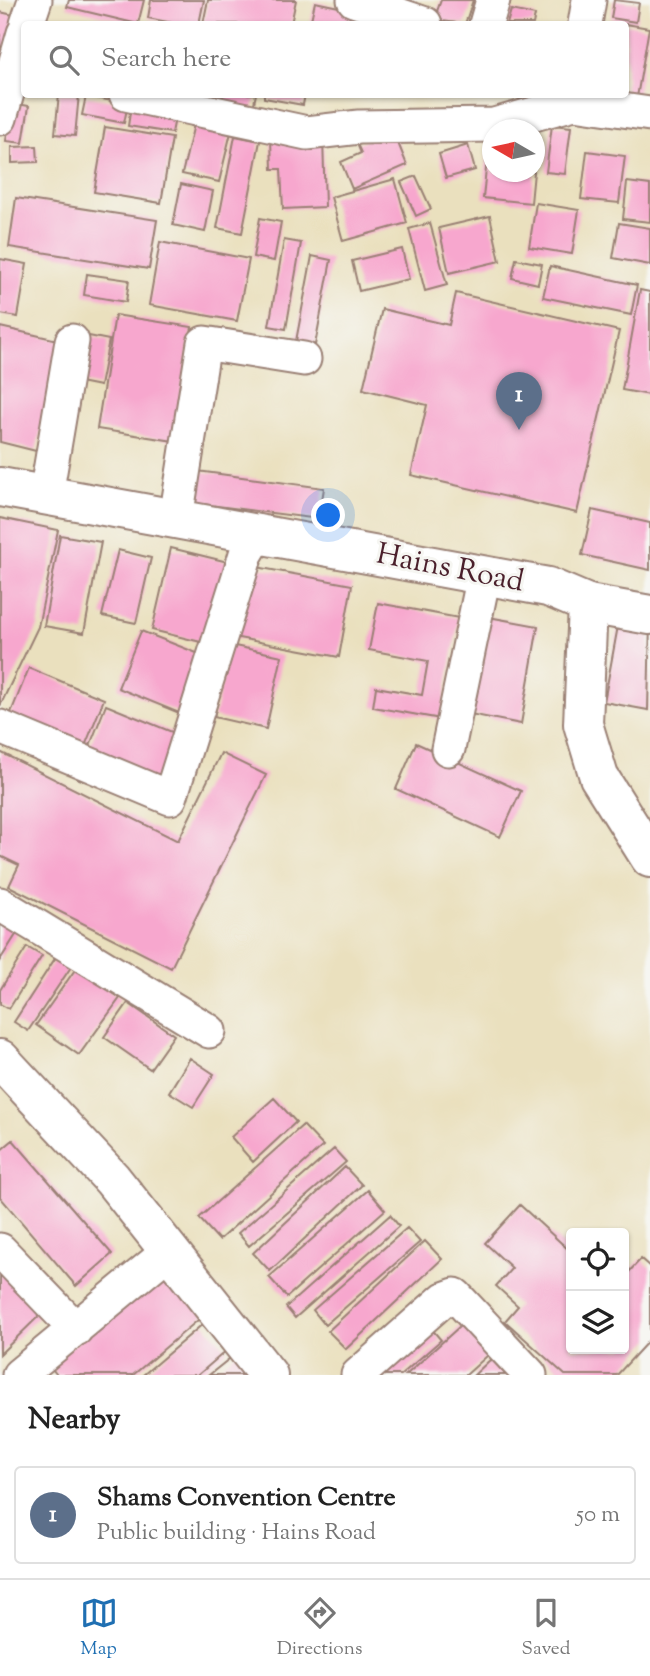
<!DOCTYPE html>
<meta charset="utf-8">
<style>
:root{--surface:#fff;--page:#f6f6f6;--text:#222;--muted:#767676;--line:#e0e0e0;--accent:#1f6fb2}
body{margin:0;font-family:"Sorts Mill Goudy",serif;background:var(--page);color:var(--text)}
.controls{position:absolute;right:21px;bottom:21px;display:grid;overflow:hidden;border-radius:7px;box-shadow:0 2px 5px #0004}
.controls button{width:63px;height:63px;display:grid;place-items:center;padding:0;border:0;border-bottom:2px solid var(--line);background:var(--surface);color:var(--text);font:35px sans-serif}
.compass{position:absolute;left:482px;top:119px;width:63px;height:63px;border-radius:50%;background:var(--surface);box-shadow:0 2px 5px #0004;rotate:279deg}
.you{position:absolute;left:329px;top:516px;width:24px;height:24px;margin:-18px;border:5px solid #fff;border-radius:50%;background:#1a73e8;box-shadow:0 0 0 10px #1a73e833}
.badge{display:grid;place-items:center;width:46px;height:46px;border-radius:50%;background:var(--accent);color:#fff;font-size:23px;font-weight:700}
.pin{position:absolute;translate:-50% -58px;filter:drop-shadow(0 2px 4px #0008)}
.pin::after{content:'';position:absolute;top:37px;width:24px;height:21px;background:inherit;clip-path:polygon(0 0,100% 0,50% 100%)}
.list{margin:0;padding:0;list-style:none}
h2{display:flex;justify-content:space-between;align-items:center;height:91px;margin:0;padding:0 28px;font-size:30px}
h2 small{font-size:23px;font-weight:400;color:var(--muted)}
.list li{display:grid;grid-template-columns:46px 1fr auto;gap:21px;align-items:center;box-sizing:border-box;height:98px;margin:0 14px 14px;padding:0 14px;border:2px solid var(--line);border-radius:7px}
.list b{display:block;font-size:26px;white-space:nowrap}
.list p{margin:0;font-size:23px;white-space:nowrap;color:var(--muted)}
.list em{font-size:23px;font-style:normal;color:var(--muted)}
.icon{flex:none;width:38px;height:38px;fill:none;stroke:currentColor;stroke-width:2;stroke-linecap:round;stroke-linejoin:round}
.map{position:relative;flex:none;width:650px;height:1375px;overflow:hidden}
.search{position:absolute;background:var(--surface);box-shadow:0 2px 5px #0004;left:21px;right:21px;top:21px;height:77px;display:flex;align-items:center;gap:18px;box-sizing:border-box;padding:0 24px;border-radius:7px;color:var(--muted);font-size:26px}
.sheet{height:203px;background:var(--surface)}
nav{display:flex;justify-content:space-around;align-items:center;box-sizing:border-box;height:98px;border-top:2px solid var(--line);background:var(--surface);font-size:19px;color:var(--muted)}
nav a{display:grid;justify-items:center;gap:4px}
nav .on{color:var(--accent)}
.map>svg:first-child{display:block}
.building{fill:#f7a7ce}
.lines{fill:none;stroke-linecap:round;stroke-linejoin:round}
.street-casing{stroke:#9a8074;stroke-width:37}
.secondary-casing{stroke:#9a8074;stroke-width:42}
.primary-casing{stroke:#9a8074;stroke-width:42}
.street{stroke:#fff;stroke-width:33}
.secondary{stroke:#fff;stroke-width:38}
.primary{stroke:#fff;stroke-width:38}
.labels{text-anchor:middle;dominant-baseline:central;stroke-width:6;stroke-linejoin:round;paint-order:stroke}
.street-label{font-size:30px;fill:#4a1f2b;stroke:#f6f6f2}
</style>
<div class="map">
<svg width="650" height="1375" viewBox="0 0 650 1375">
<rect width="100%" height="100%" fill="#f6f6f2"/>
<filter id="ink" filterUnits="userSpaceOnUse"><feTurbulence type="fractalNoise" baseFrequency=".0143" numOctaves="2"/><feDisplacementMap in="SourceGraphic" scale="14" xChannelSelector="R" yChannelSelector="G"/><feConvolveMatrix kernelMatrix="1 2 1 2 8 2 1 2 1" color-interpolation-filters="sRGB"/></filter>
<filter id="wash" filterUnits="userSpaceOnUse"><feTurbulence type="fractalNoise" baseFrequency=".00686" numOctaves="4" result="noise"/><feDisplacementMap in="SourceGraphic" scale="28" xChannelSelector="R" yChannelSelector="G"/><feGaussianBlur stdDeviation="1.57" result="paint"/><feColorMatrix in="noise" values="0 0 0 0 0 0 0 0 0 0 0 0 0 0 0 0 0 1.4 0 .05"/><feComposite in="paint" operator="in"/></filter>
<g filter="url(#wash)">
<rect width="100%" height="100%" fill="#eae0be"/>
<g id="blocks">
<path class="building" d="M 69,0 L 144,0 L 138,24 L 67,7 Z
M 151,0 L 204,0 L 199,24 L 177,24 L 148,18 Z
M 208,0 L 296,0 L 291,24 L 203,24 Z
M 441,0 L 473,0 L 465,24 L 434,20 Z
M 614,0 L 639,3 L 636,22 L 611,18 Z
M 315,2 L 372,14 L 370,24 L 310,24 Z
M 511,10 L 535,15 L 533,24 L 507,24 Z
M 0,12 L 18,16 L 8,56 L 0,54 Z
M 626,24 L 649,28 L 636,103 L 626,94 Z
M 59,94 L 79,94 L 75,136 L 55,134 Z
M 223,94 L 256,94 L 252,113 L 220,105 Z
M 264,94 L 305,94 L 303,105 L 264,98 Z
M 505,94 L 539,94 L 537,104 Z
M 86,96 L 128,104 L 124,123 L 82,115 Z
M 12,103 L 29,106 L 23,143 L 6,141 Z
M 131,106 L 176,113 L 172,133 L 128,126 Z
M 196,116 L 233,124 L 219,182 L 182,174 Z
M 552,125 L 571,127 L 565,174 L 546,172 Z
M 105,127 L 172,138 L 161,203 L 94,192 Z
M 392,128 L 407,165 L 352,189 L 341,162 L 361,153 L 357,144 Z
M 490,129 L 492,129 L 492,172 L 534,172 L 531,203 L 483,198 Z
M 235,136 L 260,141 L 242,233 L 217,228 Z
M 323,137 L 325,207 L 283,209 L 281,169 L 272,169 L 271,139 Z
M 468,145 L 475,170 L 446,178 L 439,154 Z
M 37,146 L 38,162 L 12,163 L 12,147 Z
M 587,151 L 625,156 L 619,203 L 581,199 Z
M 416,176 L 431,209 L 416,216 L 401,182 Z
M 395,179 L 407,223 L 343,241 L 331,197 Z
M 627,182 L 650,185 L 650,222 L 623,219 Z
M 181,184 L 213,191 L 205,232 L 173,225 Z
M 16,198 L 157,220 L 149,269 L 9,247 Z
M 536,203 L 579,210 L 572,254 L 529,247 Z
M 490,216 L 500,261 L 449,273 L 439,228 Z
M 260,218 L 281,222 L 274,261 L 253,257 Z
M 430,223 L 447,285 L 425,291 L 409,229 Z
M 619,223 L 650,228 L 650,265 L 613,258 Z
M 284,240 L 301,243 L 286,329 L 269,326 Z
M 160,242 L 249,259 L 237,321 L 149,305 Z
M 402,249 L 409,279 L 359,291 L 352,261 Z
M 312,256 L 331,260 L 315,345 L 296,341 Z
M 0,259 L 27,264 L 18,317 L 0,314 Z
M 516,259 L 542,264 L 538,284 L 512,278 Z
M 550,266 L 637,285 L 631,315 L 543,297 Z
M 87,274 L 129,280 L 126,302 L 84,295 Z
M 640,290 L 650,292 L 650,395 L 622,390 Z
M 456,293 L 619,331 L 577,513 L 411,475 L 427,405 L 363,389 L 382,309 L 449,325 Z
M 115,315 L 192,327 L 174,441 L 97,429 Z
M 0,327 L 62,341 L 36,451 L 0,442 Z
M 79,334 L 109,340 L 100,386 L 70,380 Z
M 190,470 L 324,488 L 319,519 L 186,502 Z
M 592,510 L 650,523 L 650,570 L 582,555 Z
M 0,518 L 58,530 L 38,627 L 0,706 Z
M 60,535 L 101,542 L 84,633 L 44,626 Z
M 171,548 L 232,563 L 213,645 L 152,630 Z
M 118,550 L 151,558 L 136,623 L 102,616 Z
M 246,565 L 352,585 L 339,657 L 233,637 Z
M 378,603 L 459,618 L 441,719 L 373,707 L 376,687 L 422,695 L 428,661 L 369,650 Z
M 620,615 L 650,620 L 648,710 L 604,702 Z
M 483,616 L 538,626 L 521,724 L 465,713 Z
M 141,631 L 207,657 L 184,715 L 118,688 Z
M 230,645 L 282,656 L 266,729 L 214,717 Z
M 29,668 L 104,699 L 81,756 L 6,725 Z
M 106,705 L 177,734 L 157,787 L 85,758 Z
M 416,743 L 521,791 L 500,837 L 396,789 Z
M 0,752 L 178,841 L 221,753 L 266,775 L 171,968 L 9,886 L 19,865 L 0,856 Z
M 0,918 L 19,930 L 0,960 Z
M 27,947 L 42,956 L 9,1009 L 0,1004 L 0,990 Z
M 56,957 L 71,967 L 28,1031 L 14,1022 Z
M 77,967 L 120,998 L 79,1055 L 36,1025 Z
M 128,1003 L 174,1035 L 150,1069 L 104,1037 Z
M 190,1058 L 214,1074 L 193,1107 L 169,1092 Z
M 274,1098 L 296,1122 L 253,1162 L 231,1137 Z
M 303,1125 L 323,1146 L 219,1240 L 199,1218 Z
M 13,1140 L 112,1254 L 76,1286 L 0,1197 L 0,1151 Z
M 334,1149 L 346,1162 L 249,1246 L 238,1233 Z
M 345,1167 L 362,1185 L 270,1271 L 253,1253 Z
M 368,1190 L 385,1210 L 287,1297 L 269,1277 Z
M 520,1205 L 571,1252 L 571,1349 L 624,1349 L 624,1277 L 641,1259 L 650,1267 L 650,1339 L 617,1375 L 565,1375 L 505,1321 L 518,1306 L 496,1286 L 512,1268 L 485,1243 Z
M 390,1215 L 399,1226 L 295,1318 L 286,1307 Z
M 407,1228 L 420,1242 L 325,1325 L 313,1310 Z
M 425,1241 L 442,1259 L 346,1349 L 328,1331 Z
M 0,1258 L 48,1307 L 0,1354 Z
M 165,1270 L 204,1315 L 133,1375 L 57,1375 L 49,1365 Z
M 470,1317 L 497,1347 L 466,1375 L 406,1375 Z
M 424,1320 L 441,1340 L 401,1375 L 359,1375 Z
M 204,1323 L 227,1350 L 198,1375 L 143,1375 Z
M 239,1351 L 258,1375 L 209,1375 Z
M 491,1359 L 506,1375 L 474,1375 Z"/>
</g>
</g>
<g filter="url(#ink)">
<use href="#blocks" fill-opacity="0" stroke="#9a8074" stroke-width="2"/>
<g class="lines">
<defs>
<path id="street" d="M 354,0 L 425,24
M 27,24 L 35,0
M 486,24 L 493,0
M 585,24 L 589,0
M 126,94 L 307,133 L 359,127 L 494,125 L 574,103 L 576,94
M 564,94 L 574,103 L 650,114
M 0,118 L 24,33
M 46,495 L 72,341
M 176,518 L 204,343 L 304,359
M 0,727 L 170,798 L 246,554 L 259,532
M 448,749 L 484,575
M 0,904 L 209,1031
M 0,1250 L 76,1329
M 19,1375 L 168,1252
M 358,1375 L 444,1299 L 455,1295 L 530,1375"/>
<path id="secondary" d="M 588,604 L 650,615
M 0,1059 L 112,1179 L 268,1375"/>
<path id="primary" d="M 0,487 L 548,587 L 588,604 L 583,724 L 599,777 L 650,858"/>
</defs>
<use href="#street" class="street-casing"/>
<use href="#secondary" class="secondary-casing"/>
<use href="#primary" class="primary-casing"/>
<use href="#street" class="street"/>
<use href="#secondary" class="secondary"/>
<use href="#primary" class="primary"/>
</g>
</g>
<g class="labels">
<g class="street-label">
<text transform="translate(450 569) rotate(11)">Hains Road</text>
</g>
</g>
</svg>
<div class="controls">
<button><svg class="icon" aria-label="locate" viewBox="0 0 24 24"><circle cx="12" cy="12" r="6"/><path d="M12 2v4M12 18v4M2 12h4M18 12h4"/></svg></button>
<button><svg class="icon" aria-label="layers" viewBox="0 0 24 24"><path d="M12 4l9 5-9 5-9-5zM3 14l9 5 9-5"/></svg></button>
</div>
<svg class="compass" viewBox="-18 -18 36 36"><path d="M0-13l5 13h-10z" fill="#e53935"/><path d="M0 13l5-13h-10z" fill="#767676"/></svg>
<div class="you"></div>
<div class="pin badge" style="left:519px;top:430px;background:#5c6f8a">1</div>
<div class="search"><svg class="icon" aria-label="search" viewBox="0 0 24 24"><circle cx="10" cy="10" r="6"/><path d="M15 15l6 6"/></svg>Search here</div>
</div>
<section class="sheet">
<h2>Nearby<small></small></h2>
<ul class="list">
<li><span class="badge" style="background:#5c6f8a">1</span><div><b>Shams Convention Centre</b><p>Public building · Hains Road</p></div><em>50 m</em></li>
</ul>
</section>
<nav>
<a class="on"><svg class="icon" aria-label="map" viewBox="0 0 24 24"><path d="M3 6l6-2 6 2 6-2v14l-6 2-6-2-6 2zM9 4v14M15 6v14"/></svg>Map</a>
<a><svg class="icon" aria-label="directions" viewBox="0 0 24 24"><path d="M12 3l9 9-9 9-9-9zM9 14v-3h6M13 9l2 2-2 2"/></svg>Directions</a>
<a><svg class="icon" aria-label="saved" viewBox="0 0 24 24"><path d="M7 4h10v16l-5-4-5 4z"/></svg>Saved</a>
</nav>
